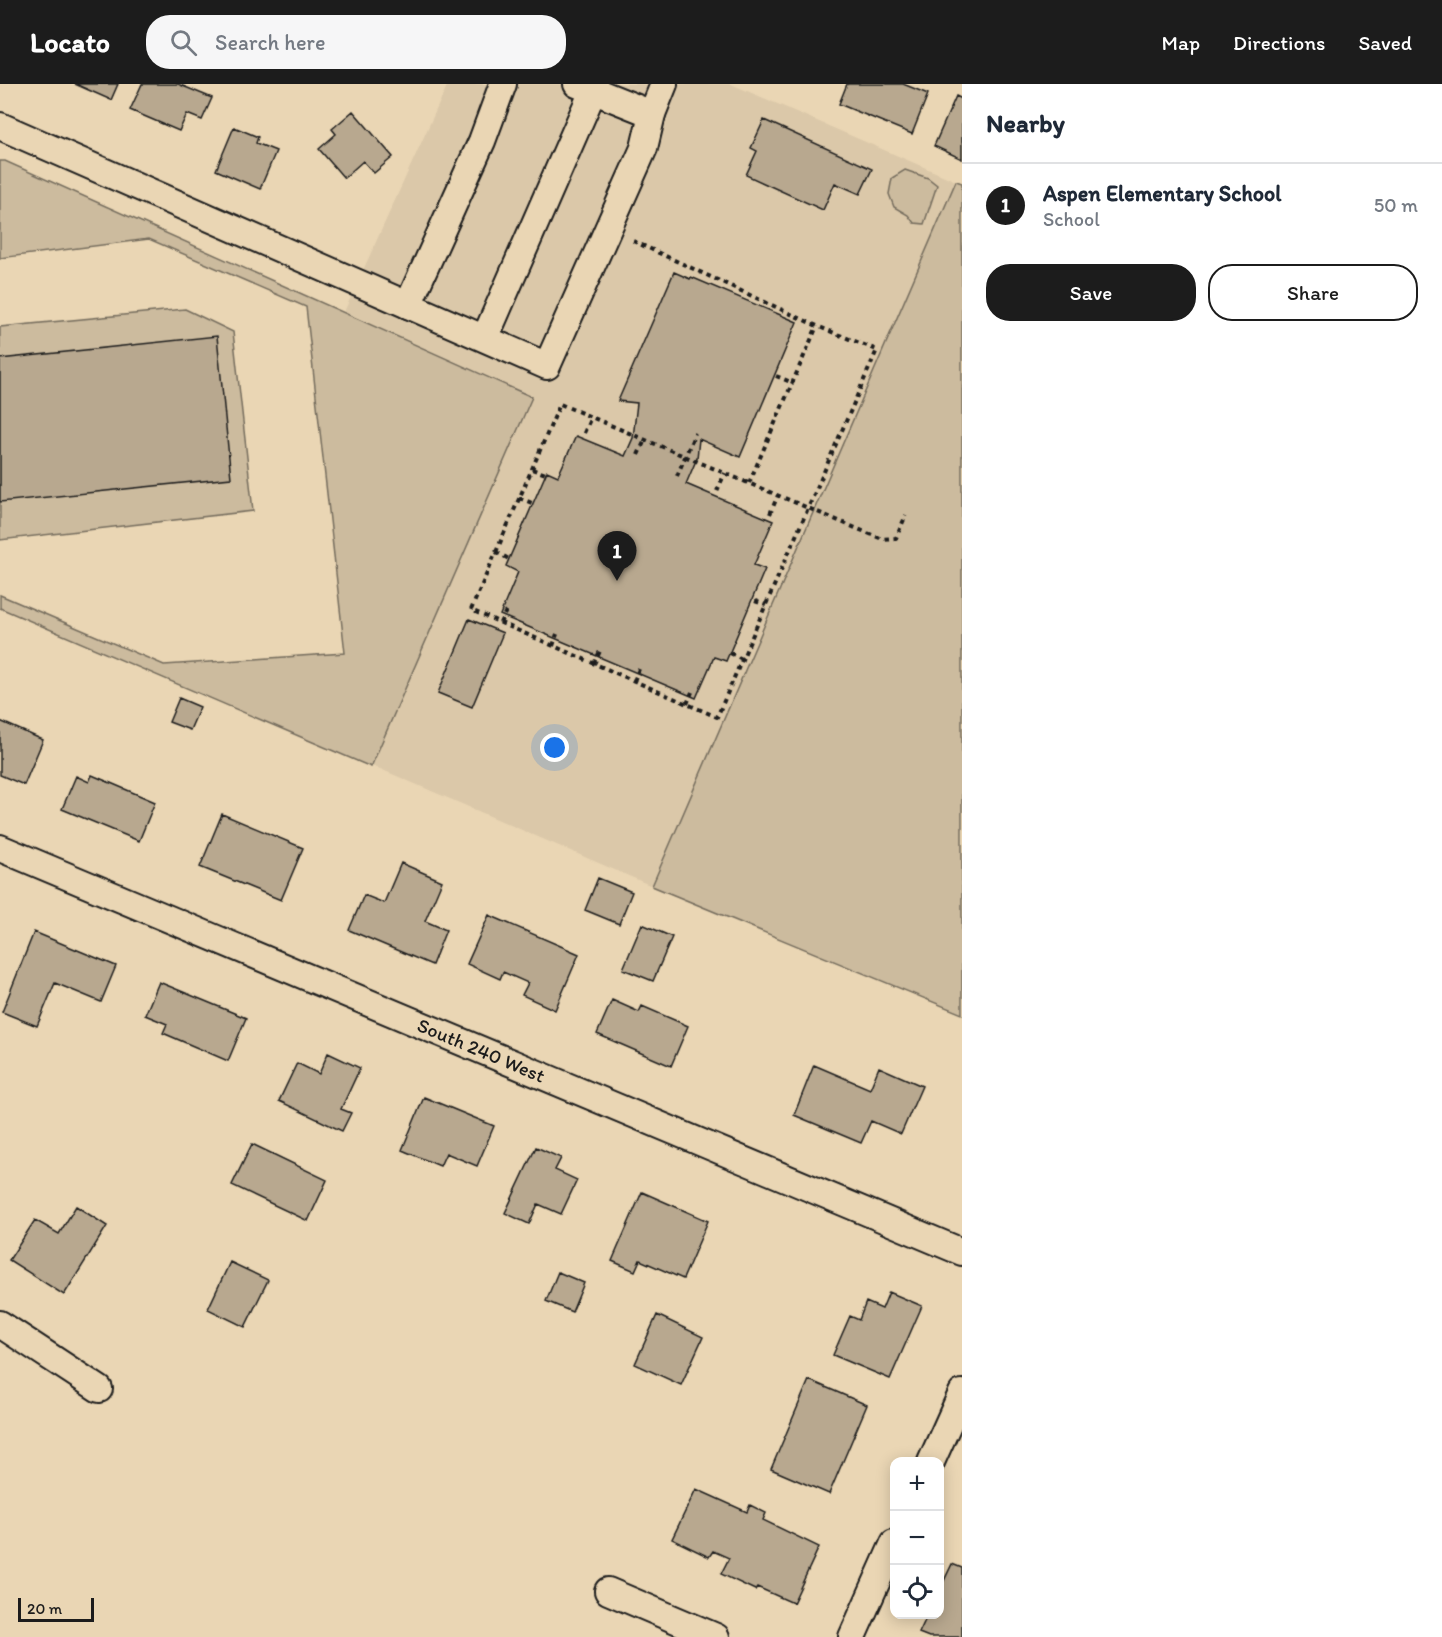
<!DOCTYPE html>
<meta charset="utf-8">
<style>
:root{--surface:#fff;--page:#f6f6f7;--text:#1f2937;--muted:#747a83;--line:#e0e1e3;--accent:#1c1c1c}
body{margin:0;font-family:Itim,sans-serif;background:var(--page);color:var(--text)}
.controls{position:absolute;right:18px;bottom:18px;display:grid;overflow:hidden;border-radius:12px;box-shadow:0 3px 15px #0003}
.controls button{width:54px;height:54px;display:grid;place-items:center;padding:0;border:0;border-bottom:2px solid var(--line);background:var(--surface);color:var(--text);font:30px sans-serif}
.scale{position:absolute;left:18px;bottom:15px;width:76px;box-sizing:border-box;padding-left:6px;border:3px solid #1c1c1c;border-top:0;font-size:16px;line-height:21px;white-space:nowrap;color:#1c1c1c;-webkit-text-stroke:4px #ead6b4;paint-order:stroke}
.you{position:absolute;left:555px;top:664px;width:21px;height:21px;margin:-15px;border:4px solid #fff;border-radius:50%;background:#1a73e8;box-shadow:0 0 0 9px #1a73e833}
.badge{display:grid;place-items:center;width:39px;height:39px;border-radius:50%;background:var(--accent);color:#fff;font-size:20px;font-weight:700}
.pin{position:absolute;translate:-50% -50px;filter:drop-shadow(0 2px 3px #0008)}
.pin::after{content:'';position:absolute;top:32px;width:21px;height:18px;background:inherit;clip-path:polygon(0 0,100% 0,50% 100%)}
.list{margin:0;padding:0;list-style:none}
h2{display:flex;justify-content:space-between;align-items:center;height:78px;margin:0;padding:0 24px;font-size:26px}
h2 small{font-size:20px;font-weight:400;color:var(--muted)}
.list li{display:grid;grid-template-columns:39px 1fr auto;gap:18px;align-items:center;box-sizing:border-box;height:84px;padding:0 24px;border-top:2px solid var(--line)}
.list b{display:block;font-size:22px;white-space:nowrap}
.list p{margin:0;font-size:20px;white-space:nowrap;color:var(--muted)}
.list em{font-size:20px;font-style:normal;color:var(--muted)}
.actions{display:flex;gap:12px;padding:18px 24px}
.actions a{flex:1;padding:14px 0;border:2px solid var(--accent);border-radius:24px;text-align:center;font-size:21px;color:var(--accent)}
.actions .main{background:var(--accent);color:#fff}
.icon{flex:none;width:33px;height:33px;fill:none;stroke:currentColor;stroke-width:2;stroke-linecap:round;stroke-linejoin:round}
.map{position:relative;flex:none;width:962px;height:1553px;overflow:hidden}
header{display:flex;align-items:center;gap:36px;box-sizing:border-box;height:84px;padding:0 30px;background:var(--accent);color:#fff}
header strong{font-size:28px}
nav{display:flex;gap:33px;margin-inline-start:auto;font-size:21px}
.search{width:420px;height:54px;background:var(--page);display:flex;align-items:center;gap:15px;box-sizing:border-box;padding:0 21px;border-radius:24px;color:var(--muted);font-size:22px}
main{display:flex}
aside{flex:1;background:var(--surface)}
.map>svg:first-child{display:block}
.built{fill:#dbc8a9}
.green{fill:#ccbb9e;stroke:#746c5d;stroke-width:1.5}
.building{fill:#b8a88f;stroke:#1c1c1c;stroke-width:1.5}
.lines{fill:none;stroke-linecap:round;stroke-linejoin:round}
.minor-casing{stroke:#1c1c1c;stroke-width:30}
.path{stroke:#1c1c1c;stroke-width:4;stroke-dasharray:4.5 4.5;stroke-linecap:butt}
.minor{stroke:#ead6b4;stroke-width:26}
.labels{text-anchor:middle;dominant-baseline:central;stroke-width:6;stroke-linejoin:round;paint-order:stroke}
.street-label{font-size:20px;fill:#1c1c1c;stroke:#ead6b4}
</style>
<header>
<strong>Locato</strong>
<div class="search"><svg class="icon" aria-label="search" viewBox="0 0 24 24"><circle cx="10" cy="10" r="6"/><path d="M15 15l6 6"/></svg>Search here</div>
<nav><a>Map</a><a>Directions</a><a>Saved</a></nav>
</header>
<main>
<div class="map">
<svg width="962" height="1553" viewBox="0 0 962 1553">
<rect width="100%" height="100%" fill="#ead6b4"/>
<filter id="ink" filterUnits="userSpaceOnUse"><feTurbulence type="fractalNoise" baseFrequency=".0167" numOctaves="2"/><feDisplacementMap in="SourceGraphic" scale="12" xChannelSelector="R" yChannelSelector="G"/><feConvolveMatrix kernelMatrix="1 2 1 2 8 2 1 2 1" color-interpolation-filters="sRGB"/></filter>
<g filter="url(#ink)">
<path class="built" d="M 448,0 L 731,0 L 956,97 L 652,802 L 371,681 L 532,313 L 344,228 Z"/>
<path class="green" d="M 0,77 L 5,77 L 532,313 L 371,683 L 0,524 L 0,511 L 164,581 L 345,569 L 306,223 L 149,155 L 0,174 Z
M 905,86 L 928,94 L 937,101 L 924,140 L 914,139 L 908,131 L 894,123 L 889,110 L 892,94 Z
M 956,97 L 962,99 L 962,930 L 652,802 Z
M 185,225 L 233,248 L 253,427 L 0,456 L 0,243 Z"/>
<path class="building" d="M 75,0 L 118,0 L 111,16 Z
M 142,0 L 178,0 L 212,14 L 202,36 L 187,30 L 179,47 L 130,26 Z
M 847,0 L 903,0 L 928,10 L 912,50 L 839,20 Z
M 956,12 L 962,15 L 962,75 L 934,62 Z
M 353,27 L 393,73 L 374,89 L 363,77 L 344,94 L 319,65 L 336,50 L 332,45 Z
M 764,36 L 872,85 L 860,110 L 835,99 L 823,126 L 746,91 L 757,67 L 751,64 Z
M 234,43 L 258,53 L 256,59 L 276,67 L 260,105 L 216,86 Z
M 674,188 L 690,195 L 691,193 L 797,238 L 740,373 L 699,355 L 697,374 L 686,400 L 773,437 L 754,481 L 765,485 L 726,577 L 714,573 L 696,614 L 500,531 L 518,488 L 506,482 L 547,387 L 558,392 L 576,352 L 625,372 L 633,354 L 637,319 L 618,317 Z
M 217,252 L 231,394 L 0,418 L 0,275 Z
M 469,535 L 503,549 L 472,623 L 438,609 Z
M 179,614 L 200,623 L 190,646 L 169,638 Z
M 0,637 L 43,656 L 24,701 L 0,691 Z
M 92,691 L 155,718 L 139,757 L 62,725 L 76,692 L 89,698 Z
M 222,730 L 303,764 L 281,816 L 200,783 Z
M 401,779 L 442,797 L 425,837 L 446,846 L 432,881 L 349,846 L 364,811 L 384,819 Z
M 598,794 L 632,808 L 619,840 L 585,826 Z
M 489,831 L 579,870 L 555,926 L 522,911 L 528,899 L 503,888 L 500,895 L 467,880 Z
M 642,840 L 672,853 L 653,897 L 623,885 Z
M 34,848 L 116,882 L 101,918 L 55,899 L 37,942 L 2,928 Z
M 159,898 L 246,934 L 228,977 L 163,949 L 167,940 L 145,931 Z
M 612,916 L 639,928 L 642,922 L 688,942 L 671,982 L 597,950 Z
M 328,969 L 360,984 L 341,1025 L 351,1029 L 342,1047 L 279,1017 L 297,979 L 319,990 Z
M 814,981 L 870,1005 L 879,983 L 922,1002 L 901,1050 L 871,1037 L 861,1059 L 794,1031 Z
M 424,1013 L 494,1042 L 477,1082 L 446,1069 L 440,1082 L 402,1066 Z
M 252,1060 L 327,1096 L 308,1137 L 232,1101 Z
M 536,1063 L 561,1074 L 555,1086 L 577,1096 L 561,1130 L 538,1120 L 529,1140 L 505,1129 Z
M 642,1108 L 708,1137 L 683,1195 L 640,1176 L 635,1187 L 612,1177 Z
M 76,1122 L 107,1142 L 64,1211 L 9,1176 L 35,1136 L 59,1150 Z
M 230,1178 L 268,1196 L 245,1243 L 208,1225 Z
M 558,1188 L 584,1199 L 572,1228 L 546,1217 Z
M 889,1208 L 922,1222 L 890,1295 L 833,1271 L 850,1232 L 859,1236 L 866,1218 L 882,1225 Z
M 657,1231 L 703,1253 L 681,1301 L 635,1280 Z
M 809,1296 L 867,1321 L 829,1410 L 771,1385 Z
M 696,1405 L 747,1428 L 750,1421 L 766,1429 L 763,1436 L 819,1463 L 793,1519 L 757,1503 L 755,1506 L 721,1490 L 729,1474 L 713,1467 L 709,1473 L 672,1455 Z
M 952,1480 L 962,1484 L 962,1553 L 929,1553 L 919,1549 L 928,1530 L 940,1530 L 940,1505 Z"/>
<g class="lines">
<defs>
<g id="minor">
<path d="M 577,0 L 652,30"/>
<path d="M 0,42 L 547,282 L 644,64 L 652,30 L 664,0"/>
<path d="M 408,221 L 482,57 L 503,0"/>
<path d="M 485,254 L 593,7"/>
<path id="s1" d="M 0,764 L 962,1168"/>
<path d="M 0,1240 L 99,1305"/>
<path d="M 931,1378 L 962,1309"/>
<path d="M 608,1507 L 716,1553"/>
<path d="M 852,1553 L 894,1459"/>
</g>
</defs>
<use href="#minor" class="minor-casing"/>
<path class="path" d="M 633,157 L 817,242 L 877,266 C 824,388 770,511 717,633 L 471,526 L 560,320 L 882,455 L 896,454 L 906,431
M 776,292 L 793,299
M 584,349 L 591,333
M 638,371 L 645,356
M 532,385 L 546,390
M 677,392 L 695,349
M 749,399 L 817,242
M 717,407 L 725,389
M 519,414 L 532,419
M 770,430 L 778,411
M 496,468 L 509,475
M 755,517 L 766,521
M 500,539 L 506,527
M 553,562 L 557,550
M 730,569 L 742,575
M 594,580 L 600,567
M 634,597 L 639,585
M 687,620 L 692,608"/>
<use href="#minor" class="minor"/>
</g>
</g>
<g class="labels">
<g class="street-label">
<text stroke="none"><textPath href="#s1" startOffset="522">South 240 West</textPath></text>
</g>
</g>
</svg>
<div class="controls">
<button>+</button>
<button>−</button>
<button><svg class="icon" aria-label="locate" viewBox="0 0 24 24"><circle cx="12" cy="12" r="6"/><path d="M12 2v4M12 18v4M2 12h4M18 12h4"/></svg></button>
</div>
<div class="scale">20 m</div>
<div class="you"></div>
<div class="pin badge" style="left:617px;top:497px">1</div>
</div>
<aside>
<h2>Nearby<small></small></h2>
<ul class="list">
<li><span class="badge">1</span><div><b>Aspen Elementary School</b><p>School</p></div><em>50 m</em></li>
</ul>
<div class="actions"><a class="main">Save</a><a>Share</a></div>
</aside>
</main>
